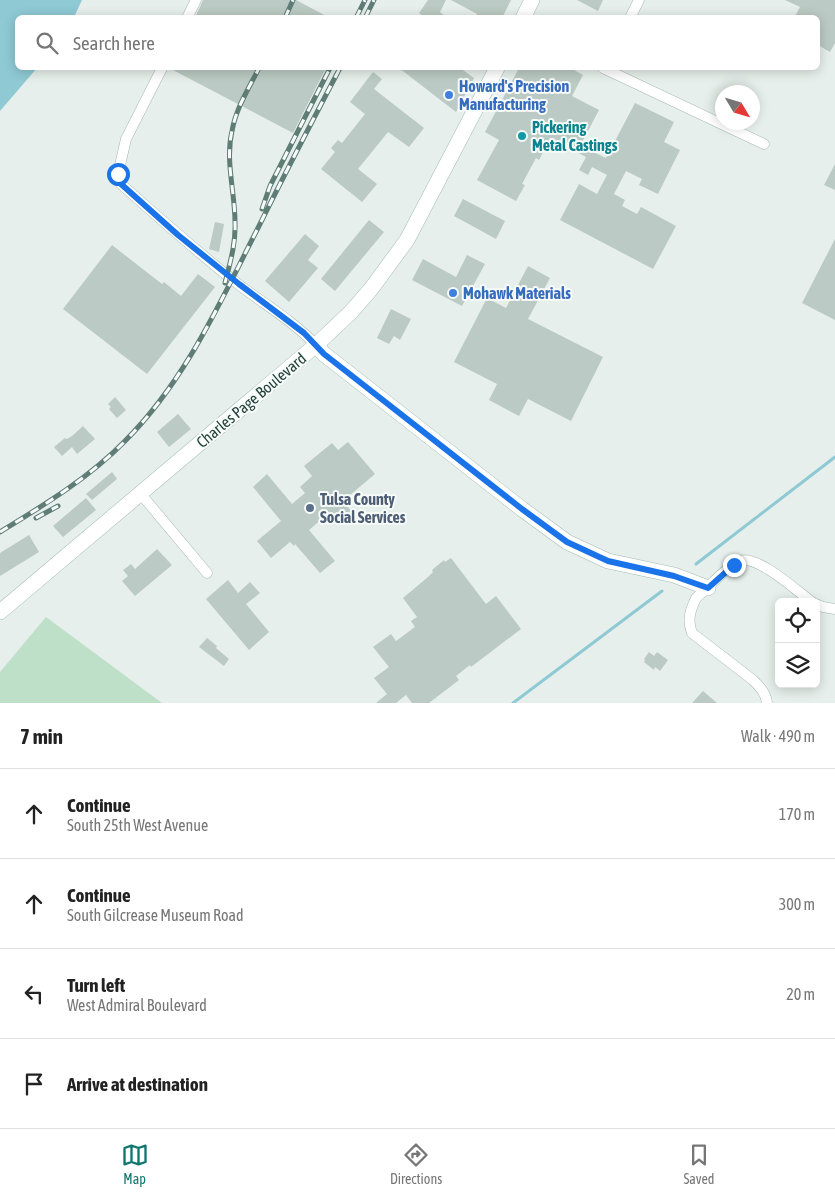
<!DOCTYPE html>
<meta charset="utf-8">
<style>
:root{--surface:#fff;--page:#f6f6f6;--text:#222;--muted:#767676;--line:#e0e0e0;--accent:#0f766e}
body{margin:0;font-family:"Asap Condensed",sans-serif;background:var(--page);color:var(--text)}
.controls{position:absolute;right:15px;bottom:15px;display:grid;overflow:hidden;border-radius:8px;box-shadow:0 2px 12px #0003}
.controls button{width:45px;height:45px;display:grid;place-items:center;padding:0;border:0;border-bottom:1px solid var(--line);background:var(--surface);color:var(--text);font:25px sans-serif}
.compass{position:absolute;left:715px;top:85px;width:45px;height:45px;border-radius:50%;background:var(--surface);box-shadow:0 2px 12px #0003;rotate:128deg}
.stop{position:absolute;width:15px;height:15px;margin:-11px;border:4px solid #1a73e8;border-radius:50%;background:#fff}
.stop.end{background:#1a73e8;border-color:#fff;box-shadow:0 1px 5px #0008}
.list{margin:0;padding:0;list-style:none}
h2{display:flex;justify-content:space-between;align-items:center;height:65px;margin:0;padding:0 20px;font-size:21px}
h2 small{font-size:16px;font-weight:400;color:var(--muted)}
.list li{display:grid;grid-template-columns:32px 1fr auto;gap:15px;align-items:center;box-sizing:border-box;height:90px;padding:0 20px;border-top:1px solid var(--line)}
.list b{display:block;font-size:19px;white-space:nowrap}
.list p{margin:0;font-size:16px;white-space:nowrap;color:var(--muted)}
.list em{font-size:16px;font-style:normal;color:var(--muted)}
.icon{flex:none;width:28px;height:28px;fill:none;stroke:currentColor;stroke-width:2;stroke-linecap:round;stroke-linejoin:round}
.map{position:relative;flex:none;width:835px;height:703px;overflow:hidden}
.search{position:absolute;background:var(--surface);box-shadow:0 2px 12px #0003;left:15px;right:15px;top:15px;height:55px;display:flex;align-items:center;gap:12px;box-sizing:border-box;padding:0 18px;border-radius:8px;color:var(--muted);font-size:19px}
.sheet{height:425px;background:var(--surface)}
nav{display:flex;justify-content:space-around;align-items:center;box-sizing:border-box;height:70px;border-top:1px solid var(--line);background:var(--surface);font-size:14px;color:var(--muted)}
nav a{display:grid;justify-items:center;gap:2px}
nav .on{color:var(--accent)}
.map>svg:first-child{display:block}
.green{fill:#bfe0c8}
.water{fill:#8ec9d4}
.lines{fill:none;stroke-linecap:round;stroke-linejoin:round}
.stream{stroke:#8ec9d4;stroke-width:3}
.building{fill:#bbcac4}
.minor-casing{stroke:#a8b8b2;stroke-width:11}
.secondary-casing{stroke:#a4bbb3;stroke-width:16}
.minor{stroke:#fff;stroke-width:10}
.secondary{stroke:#fff;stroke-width:15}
.rail-casing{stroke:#5f7d75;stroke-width:5}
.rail{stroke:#f7fbf9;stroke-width:3;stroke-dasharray:9;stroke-linecap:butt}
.route{stroke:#1a73e8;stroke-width:6}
.shop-dot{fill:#3f7fe0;stroke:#f7fbf9;stroke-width:2}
.culture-dot{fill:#0f9aa8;stroke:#f7fbf9;stroke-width:2}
.service-dot{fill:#5c6f8a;stroke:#f7fbf9;stroke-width:2}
.labels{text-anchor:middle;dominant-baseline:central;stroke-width:4;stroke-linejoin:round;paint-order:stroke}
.shop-label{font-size:16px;font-weight:bold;fill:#366cbe;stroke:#f7fbf9;text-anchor:start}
.culture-label{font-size:16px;font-weight:bold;fill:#0d838f;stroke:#f7fbf9;text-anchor:start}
.street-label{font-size:16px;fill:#24423a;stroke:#f7fbf9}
.service-label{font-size:16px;font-weight:bold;fill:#4e5e75;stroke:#f7fbf9;text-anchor:start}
</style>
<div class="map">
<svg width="835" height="703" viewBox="0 0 835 703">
<rect width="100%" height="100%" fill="#e6efeb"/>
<path class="green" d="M 46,617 L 162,703 L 0,703 L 0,672 Z"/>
<path class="water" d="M 0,0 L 82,0 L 74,17 L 18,18 L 18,68 L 37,68 L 0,111 Z"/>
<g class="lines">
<path class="stream" d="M 696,564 L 835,457
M 513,703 L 662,591"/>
</g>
<path class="building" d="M 203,0 L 296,0 L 330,18 L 195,18 Z
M 428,0 L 446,0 L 440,12 L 447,18 L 425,18 L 419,13 Z
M 451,0 L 511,0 L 502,18 L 475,18 L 477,14 Z
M 577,0 L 603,0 L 598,11 Z
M 785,0 L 835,0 L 835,43 L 830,52 L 818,45 L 818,18 L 794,18 L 800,7 Z
M 169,68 L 326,68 L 293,133 Z
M 399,68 L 460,68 L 474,78 L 456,112 Z
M 519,68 L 576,68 L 574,70 L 583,75 L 572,96 L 599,110 L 580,146 L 606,158 L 635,103 L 674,122 L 664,142 L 680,150 L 658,194 L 639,185 L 642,179 L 626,171 L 614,194 L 625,200 L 622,206 L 637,214 L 641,207 L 676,226 L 653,269 L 560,220 L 579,184 L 597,194 L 607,175 L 592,167 L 588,175 L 579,170 L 586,157 L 550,138 L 539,160 L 536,158 L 522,184 L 525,185 L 516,201 L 477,180 L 499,140 L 485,132 Z
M 373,72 L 382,79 L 374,89 L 424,128 L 409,147 L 388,132 L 358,169 L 377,184 L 362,202 L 321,169 L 335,152 L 331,148 L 338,140 L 342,143 L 365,114 L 350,102 Z
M 835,164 L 835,190 L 824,185 Z
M 463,199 L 505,221 L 496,239 L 454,216 Z
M 369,220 L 384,232 L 335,291 L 321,279 Z
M 215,222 L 224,224 L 219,252 L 209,249 Z
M 305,234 L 319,246 L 308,260 L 318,268 L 289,302 L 265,281 Z
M 835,239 L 835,320 L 802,303 Z
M 112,245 L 162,284 L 164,282 L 181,296 L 198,274 L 215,287 L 147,374 L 63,309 Z
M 467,255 L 485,264 L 462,306 L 412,280 L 423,259 L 456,277 Z
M 528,266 L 550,278 L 528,319 L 603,357 L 571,421 L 528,399 L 519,416 L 489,400 L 497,384 L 454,362 L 487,298 L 506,308 Z
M 391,309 L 411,319 L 400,340 L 394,336 L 389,344 L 377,338 Z
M 115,397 L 126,410 L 117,418 L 109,409 L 111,407 L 108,404 Z
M 178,414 L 191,429 L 169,447 L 157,432 Z
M 83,426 L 95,439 L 77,454 L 72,447 L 62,456 L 54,447 L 65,438 L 67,439 L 72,436 Z
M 348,442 L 375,474 L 343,501 L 353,513 L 340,524 L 330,512 L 309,530 L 335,561 L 320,573 L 295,544 L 294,546 L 290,542 L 271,558 L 257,541 L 281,521 L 253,487 L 267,474 L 292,504 L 305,493 L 300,487 L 312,476 L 304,466 L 332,443 L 338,450 Z
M 112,472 L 117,479 L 92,500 L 86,494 Z
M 86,498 L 96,510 L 63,537 L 53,526 Z
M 29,535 L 39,552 L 0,576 L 0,553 Z
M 157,549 L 172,565 L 135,596 L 122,581 L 128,576 L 123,570 L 131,564 L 135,569 Z
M 451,558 L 486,604 L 496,596 L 521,629 L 471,667 L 470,665 L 456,676 L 459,680 L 429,703 L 412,703 L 406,695 L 396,703 L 376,703 L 387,694 L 374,678 L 389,667 L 373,647 L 391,634 L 396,641 L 415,627 L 411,621 L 417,617 L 403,598 L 428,577 L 433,572 L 432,570 L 444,560 L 445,562 Z
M 228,580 L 238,593 L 250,582 L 260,593 L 246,604 L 269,632 L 249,650 L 206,599 Z
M 207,638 L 217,646 L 216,648 L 229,659 L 224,666 L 199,647 Z
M 649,652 L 654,656 L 657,652 L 668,660 L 660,671 L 655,667 L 654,670 L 644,662 L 645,660 L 644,659 Z
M 703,691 L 717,703 L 692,703 Z"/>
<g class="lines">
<defs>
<path id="minor" d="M 187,18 L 196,0
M 630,18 L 639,0
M 162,68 L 126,139 L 118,174 L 121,184 C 159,218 197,252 238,284 C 264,304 293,321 316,345
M 603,68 L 764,144
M 140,493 L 207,573
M 816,604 L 823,607 L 835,609
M 767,703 C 766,693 760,687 753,680 L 692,633 C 687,620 690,611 696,598 C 709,587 726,567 740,561 C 757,554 798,592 812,602"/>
<path id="secondary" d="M 523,18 L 532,0
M 316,345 L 324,354 L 522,509 L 567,542 L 608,561 L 674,575 L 708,588
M 0,612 L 316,345 L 351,312 L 371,289 L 407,240 L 497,68"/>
</defs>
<use href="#minor" class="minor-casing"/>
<use href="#secondary" class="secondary-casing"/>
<use href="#minor" class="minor"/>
<use href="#secondary" class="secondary"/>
<defs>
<path id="rail" d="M 285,18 L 293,0
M 356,18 L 365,0
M 365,18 L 374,0
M 262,209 L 270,186 L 330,68
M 225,283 C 230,263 236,243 235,222 C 235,192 225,161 232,131 C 236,108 249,88 259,68
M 36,518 L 58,506
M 0,532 C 44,505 89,478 125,441 C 186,380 220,302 259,226 C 285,173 313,120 340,68"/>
</defs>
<use href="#rail" class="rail-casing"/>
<use href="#rail" class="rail"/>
</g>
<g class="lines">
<path class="route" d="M 118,174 L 121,184 L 178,235 L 239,284 L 304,333 L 324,354 L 347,372 L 522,509 L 567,542 L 608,561 L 674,576 L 708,588 L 734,565"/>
</g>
<g class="shop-dot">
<circle cx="449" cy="95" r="5"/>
<circle cx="453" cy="293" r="5"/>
</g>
<circle class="culture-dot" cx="522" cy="136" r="5"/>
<circle class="service-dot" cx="310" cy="508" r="5"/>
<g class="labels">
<g class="shop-label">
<text x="459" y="86">Howard's Precision<tspan x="459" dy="18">Manufacturing</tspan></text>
<text x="463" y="293">Mohawk Materials</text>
</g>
<g class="culture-label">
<text x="532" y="127">Pickering<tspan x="532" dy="18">Metal Castings</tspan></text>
</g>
<g class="street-label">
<text transform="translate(251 400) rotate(-40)">Charles Page Boulevard</text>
</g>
<g class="service-label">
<text x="320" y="499">Tulsa County<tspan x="320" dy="18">Social Services</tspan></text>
</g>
</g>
</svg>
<div class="controls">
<button><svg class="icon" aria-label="locate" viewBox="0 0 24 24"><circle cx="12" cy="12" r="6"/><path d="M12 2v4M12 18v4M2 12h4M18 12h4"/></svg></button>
<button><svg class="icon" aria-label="layers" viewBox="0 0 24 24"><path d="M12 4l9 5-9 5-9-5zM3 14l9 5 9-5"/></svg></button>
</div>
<svg class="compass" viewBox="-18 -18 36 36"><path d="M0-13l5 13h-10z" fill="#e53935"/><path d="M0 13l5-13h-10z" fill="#767676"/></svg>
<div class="stop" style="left:118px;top:174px"></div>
<div class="stop end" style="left:734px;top:565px"></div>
<div class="search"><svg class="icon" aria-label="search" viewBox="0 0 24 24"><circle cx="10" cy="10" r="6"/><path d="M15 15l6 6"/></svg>Search here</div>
</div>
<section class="sheet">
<h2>7 min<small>Walk · 490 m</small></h2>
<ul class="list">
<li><svg class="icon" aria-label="ahead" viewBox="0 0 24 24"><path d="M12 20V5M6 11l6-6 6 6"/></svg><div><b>Continue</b><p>South 25th West Avenue</p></div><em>170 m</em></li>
<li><svg class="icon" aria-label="ahead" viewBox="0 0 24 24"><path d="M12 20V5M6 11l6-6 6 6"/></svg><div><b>Continue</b><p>South Gilcrease Museum Road</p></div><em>300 m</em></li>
<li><svg class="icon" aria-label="left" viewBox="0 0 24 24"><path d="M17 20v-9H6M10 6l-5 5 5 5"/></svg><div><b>Turn left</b><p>West Admiral Boulevard</p></div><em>20 m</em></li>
<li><svg class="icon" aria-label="arrive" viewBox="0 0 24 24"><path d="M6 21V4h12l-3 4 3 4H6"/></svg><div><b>Arrive at destination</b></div></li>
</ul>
</section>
<nav>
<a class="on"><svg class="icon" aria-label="map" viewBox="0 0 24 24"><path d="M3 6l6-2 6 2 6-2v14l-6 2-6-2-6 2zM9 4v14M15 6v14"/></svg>Map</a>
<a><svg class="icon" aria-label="directions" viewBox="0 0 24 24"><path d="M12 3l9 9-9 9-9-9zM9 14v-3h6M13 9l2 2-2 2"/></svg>Directions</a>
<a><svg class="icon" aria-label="saved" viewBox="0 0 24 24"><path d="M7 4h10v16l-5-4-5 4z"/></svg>Saved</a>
</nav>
